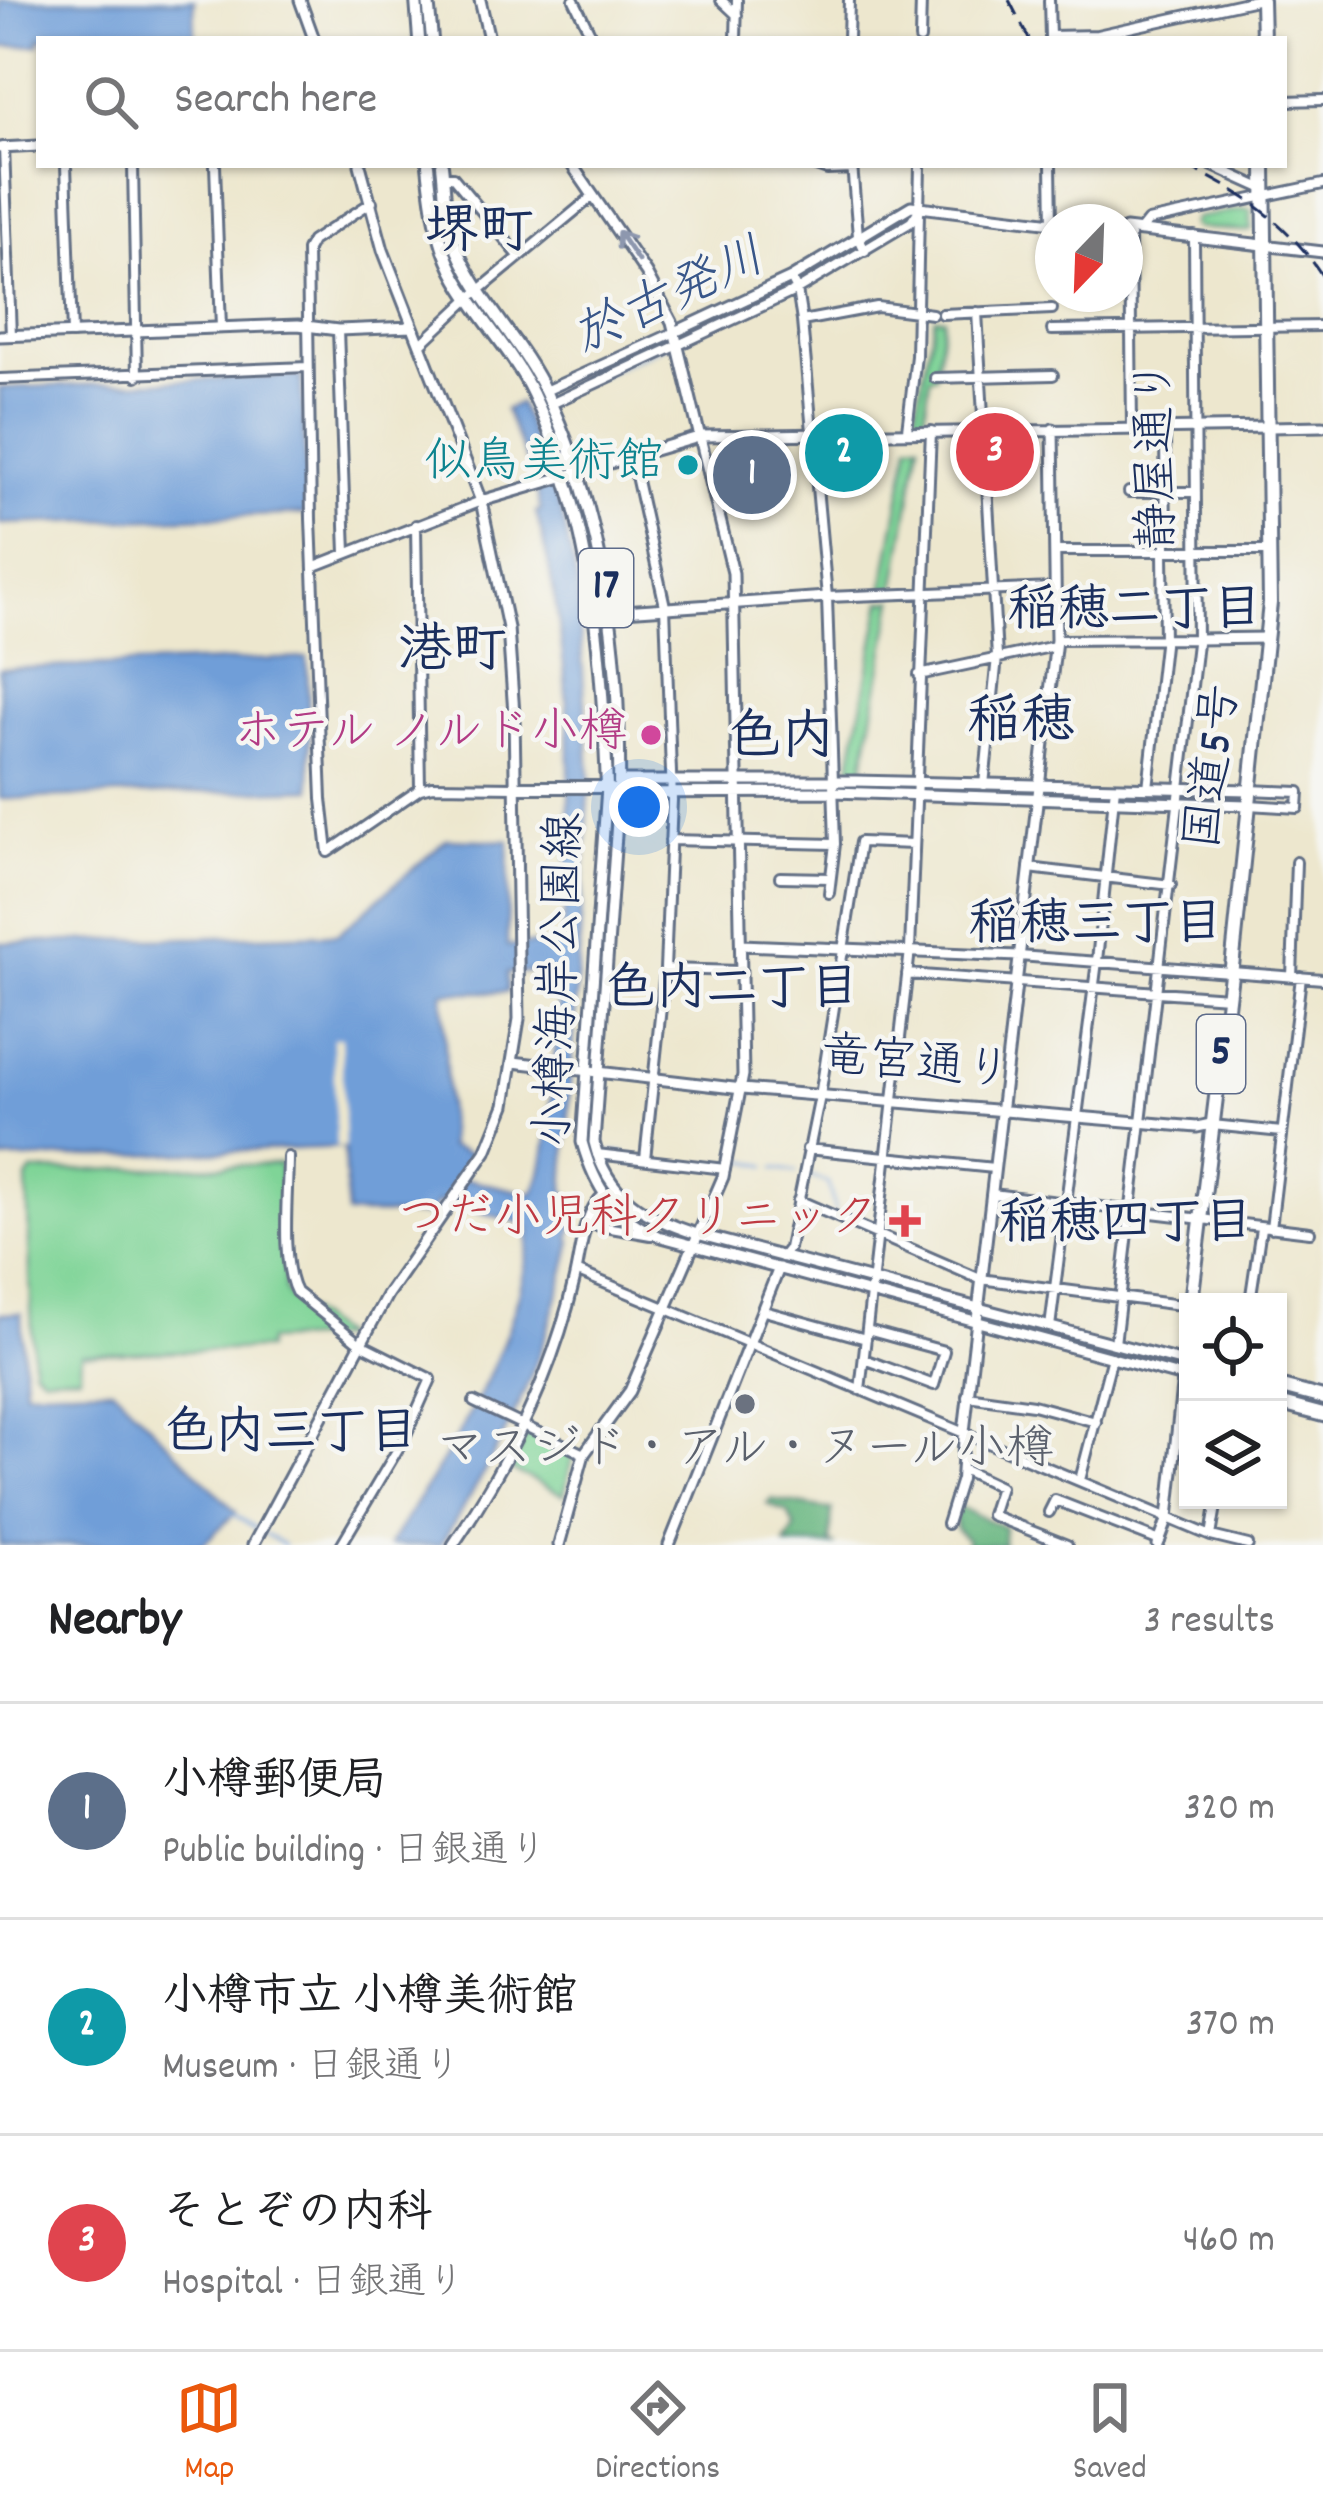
<!DOCTYPE html>
<meta charset="utf-8">
<style>
:root{--surface:#fff;--page:#f6f6f6;--text:#202124;--muted:#757577;--line:#e0e0e0;--accent:#ea580c}
body{margin:0;font-family:Dekko,"Klee One",sans-serif;background:var(--page);color:var(--text)}
.controls{position:absolute;right:36px;bottom:36px;display:grid;overflow:hidden;border-radius:0px;box-shadow:0 3px 9px #0004}
.controls button{width:108px;height:108px;display:grid;place-items:center;padding:0;border:0;border-bottom:3px solid var(--line);background:var(--surface);color:var(--text);font:60px sans-serif}
.compass{position:absolute;left:1035px;top:204px;width:108px;height:108px;border-radius:50%;background:var(--surface);box-shadow:0 3px 9px #0004;rotate:203deg}
.you{position:absolute;left:639px;top:807px;width:42px;height:42px;margin:-30px;border:9px solid #fff;border-radius:50%;background:#1a73e8;box-shadow:0 0 0 18px #1a73e833}
.badge{display:grid;place-items:center;width:78px;height:78px;border-radius:50%;background:var(--accent);color:#fff;font-size:39px;font-weight:700}
.pin{position:absolute;translate:-50% -50%;border:6px solid #fff;box-shadow:0 3px 12px #0006}
.list{margin:0;padding:0;list-style:none}
h2{display:flex;justify-content:space-between;align-items:center;height:156px;margin:0;padding:0 48px;font-size:51px}
h2 small{font-size:39px;font-weight:400;color:var(--muted)}
.list li{display:grid;grid-template-columns:78px 1fr auto;gap:36px;align-items:center;box-sizing:border-box;height:216px;padding:0 48px;border-top:3px solid var(--line)}
.list b{display:block;font-size:45px;white-space:nowrap}
.list p{margin:0;font-size:39px;white-space:nowrap;color:var(--muted)}
.list em{font-size:39px;font-style:normal;color:var(--muted)}
.icon{flex:none;width:66px;height:66px;fill:none;stroke:currentColor;stroke-width:2;stroke-linecap:round;stroke-linejoin:round}
.map{position:relative;flex:none;width:1323px;height:1545px;overflow:hidden}
.search{position:absolute;background:var(--surface);box-shadow:0 3px 9px #0004;left:36px;right:36px;top:36px;height:132px;display:flex;align-items:center;gap:30px;box-sizing:border-box;padding:0 42px;border-radius:0px;color:var(--muted);font-size:45px}
.sheet{height:804px;background:var(--surface)}
nav{display:flex;justify-content:space-around;align-items:center;box-sizing:border-box;height:168px;border-top:3px solid var(--line);background:var(--surface);font-size:33px;color:var(--muted)}
nav a{display:grid;justify-items:center;gap:6px}
nav .on{color:var(--accent)}
.map>svg:first-child{display:block}
.green{fill:#7fd497;stroke:#4d827a;stroke-width:3}
.forest{fill:#67b680;stroke:#41726f;stroke-width:3}
.water{fill:#6f9ed8;stroke:#45669b;stroke-width:3;fill-rule:evenodd}
.pier{fill:#ede7ce}
.lines{fill:none;stroke-linecap:round;stroke-linejoin:round}
.stream{stroke:#6f9ed8;stroke-width:3}
.minor-casing{stroke:#646f85;stroke-width:14}
.tertiary-casing{stroke:#646f85;stroke-width:15}
.secondary-casing{stroke:#646f85;stroke-width:15}
.primary-casing{stroke:#646f85;stroke-width:16}
.trunk-casing{stroke:#646f85;stroke-width:18}
.minor{stroke:#fff;stroke-width:8}
.tertiary{stroke:#fff;stroke-width:9}
.secondary{stroke:#fff;stroke-width:9}
.primary{stroke:#fff;stroke-width:10}
.trunk{stroke:#fff;stroke-width:12}
.rail{stroke:#1b2f5e;stroke-width:3;stroke-dasharray:18 9;stroke-linecap:butt}
.oneway{stroke:#8d97ae}
.culture-dot{fill:#0f9aa8;stroke:#f6f6f2;stroke-width:4.5}
.hotel-dot{fill:#d1479c;stroke:#f6f6f2;stroke-width:4.5}
.health-dot{fill:#e0444e;stroke:#f6f6f2;stroke-width:4.5}
.worship-dot{fill:#6b7280;stroke:#f6f6f2;stroke-width:4.5}
.labels{text-anchor:middle;dominant-baseline:central;stroke-width:9;stroke-linejoin:round;paint-order:stroke}
.shield{fill:#f6f6f2;stroke:#5d6b8a;stroke-width:3}
.shield-label{font-size:45px;font-weight:bold;fill:#1b2f5e}
.street-label{font-size:48px;fill:#1b2f5e;stroke:#f6f6f2}
.culture-label{font-size:48px;fill:#0d838f;stroke:#f6f6f2;text-anchor:end}
.hotel-label{font-size:48px;fill:#b23c85;stroke:#f6f6f2;text-anchor:end}
.health-label{font-size:48px;fill:#be3a42;stroke:#f6f6f2;text-anchor:end}
.worship-label{font-size:48px;fill:#5b616d;stroke:#f6f6f2}
.water-label{font-size:51px;font-style:italic;fill:#385689;stroke:#f6f6f2}
.neighbourhood-label{font-size:51px;font-weight:bold;fill:#1b2f5e;stroke:#f6f6f2}
.quarter-label{font-size:54px;font-weight:bold;fill:#1b2f5e;stroke:#f6f6f2}
</style>
<div class="map">
<svg width="1323" height="1545" viewBox="0 0 1323 1545">
<rect width="100%" height="100%" fill="#f6f6f2"/>
<filter id="ink" filterUnits="userSpaceOnUse"><feTurbulence type="fractalNoise" baseFrequency=".00833" numOctaves="2"/><feDisplacementMap in="SourceGraphic" scale="24" xChannelSelector="R" yChannelSelector="G"/><feConvolveMatrix kernelMatrix="1 2 1 2 8 2 1 2 1" color-interpolation-filters="sRGB"/></filter>
<filter id="wash" filterUnits="userSpaceOnUse"><feTurbulence type="fractalNoise" baseFrequency=".004" numOctaves="4" result="noise"/><feDisplacementMap in="SourceGraphic" scale="48" xChannelSelector="R" yChannelSelector="G"/><feGaussianBlur stdDeviation="2.7" result="paint"/><feColorMatrix in="noise" values="0 0 0 0 0 0 0 0 0 0 0 0 0 0 0 0 0 1.4 0 .05"/><feComposite in="paint" operator="in"/></filter>
<g filter="url(#wash)">
<rect width="100%" height="100%" fill="#ede7ce"/>
<path class="green" d="M 1244,209 L 1251,210 L 1251,229 L 1246,231 L 1196,228 L 1192,224 L 1195,218 Z
M 935,317 L 944,318 L 936,375 L 930,377 L 924,421 L 914,421 Z
M 920,442 L 895,589 L 883,590 L 910,443 Z
M 894,600 L 863,770 L 850,769 L 882,601 Z
M 280,1164 L 285,1290 L 289,1297 L 343,1338 L 267,1341 L 266,1349 L 81,1354 L 80,1375 L 43,1376 L 33,1368 L 27,1179 L 32,1172 Z
M 528,1431 L 573,1453 L 564,1495 L 510,1469 Z"/>
<path class="forest" d="M 771,1499 L 832,1510 L 830,1543 L 836,1545 L 785,1545 L 795,1528 L 788,1513 L 767,1504 Z
M 959,1507 L 1004,1527 L 1003,1545 L 965,1545 L 967,1540 L 956,1529 L 955,1514 Z"/>
<path class="water" d="M 0,0 L 194,0 L 195,39 L 39,39 L 39,45 L 0,47 Z
M 301,376 L 307,514 L 0,524 L 0,388 Z
M 519,403 L 561,511 L 577,584 L 590,777 L 564,1190 L 577,1205 L 570,1239 L 572,1241 C 545,1361 506,1442 440,1545 L 389,1545 C 451,1449 521,1347 530,1230 L 523,1223 L 438,1202 L 427,1215 L 347,1214 L 344,1147 L 0,1160 L 0,943 L 338,934 L 447,839 L 509,841 L 507,946 L 562,943 C 574,797 575,654 536,512 L 541,510 L 533,476 L 505,410 ZM 556,971 L 560,973 C 556,1011 552,1175 532,1194 L 457,1177 L 472,1154 L 449,1147 L 443,992 L 507,992 L 507,973 Z
M 307,658 L 311,789 L 0,799 L 0,669 Z
M 21,1313 L 25,1390 L 113,1388 L 236,1512 L 202,1545 L 0,1545 L 0,1314 Z"/>
<path class="pier" d="M 341,1037 L 345,1147 L 336,1148 L 333,1038 Z"/>
<g class="lines">
<path class="stream" d="M 552,396 L 763,301 L 857,247
M 612,1152 L 624,1153
M 736,1158 L 767,1166
M 775,1168 L 796,1172
M 807,1175 L 828,1183 L 835,1211
M 233,1514 L 257,1529
M 265,1534 L 284,1545"/>
</g>
</g>
<g filter="url(#ink)">
<g class="lines">
<defs>
<path id="minor" d="M 574,0 L 593,39
M 721,0 L 737,15
M 1049,0 L 1050,38
M 1050,36 L 1097,35 L 1256,0
M 736,39 L 737,0
M 848,39 L 849,0
M 920,39 L 921,0
M 1284,101 L 1323,100
M 4,147 L 11,336
M 66,165 L 72,334
M 133,165 L 137,376
M 215,165 L 221,328
M 813,165 L 827,170 L 852,169
M 852,165 L 858,236 L 865,251
M 1051,165 L 1052,223
M 1211,165 L 1264,189
M 444,177 L 453,177 L 519,256
M 372,202 L 312,241 L 307,250 L 311,519 L 322,799 L 328,852 L 420,789 L 432,786 L 516,787
M 1130,230 L 1132,428
M 1140,231 L 1148,221 L 1323,184
M 791,278 L 797,290 L 802,321 L 827,597 L 835,844 L 829,893
M 977,312 L 997,657 L 984,785
M 942,314 L 1052,309
M 802,321 L 877,307 L 932,314
M 338,330 L 346,553
M 1052,330 L 1323,326
M 420,345 L 470,298 L 593,196
M 935,378 L 1053,375
M 0,379 L 308,367
M 545,391 L 675,332
M 551,404 L 797,290 L 911,222 L 921,207
M 1165,428 L 1166,550
M 907,430 L 916,356 L 920,165
M 632,458 L 665,606 L 672,800 L 665,969 L 645,1159
M 1129,492 L 1196,492
M 416,525 L 420,789
M 1055,551 L 1269,551
M 315,566 L 481,501
M 827,597 L 1054,588
M 1056,640 L 1197,639
M 919,675 L 1055,646
M 1148,788 L 1164,645 L 1163,550
M 1249,790 L 1299,792 L 1298,808 L 1249,805
M 670,840 L 835,844
M 1029,868 L 1171,885
M 780,877 L 830,878
M 1019,956 L 1323,979
M 665,969 L 741,971
M 907,974 L 1228,997
M 1292,977 L 1296,862
M 1212,1125 L 1282,1132
M 807,1149 L 994,1168
M 597,1154 L 725,1169
M 288,1157 C 288,1193 280,1262 296,1292 L 359,1343 L 431,1379 L 405,1437 L 341,1545
M 992,1194 L 1310,1232
M 798,1200 L 980,1279 L 1188,1306
M 588,1224 L 651,1235
M 1271,1228 L 1301,977
M 782,1257 L 789,1248 L 820,1096 L 860,842 L 914,844
M 576,1271 L 1211,1536 L 1248,1545
M 1250,1302 L 1261,1228
M 764,1311 L 866,1339
M 1050,1327 L 1097,961 L 1115,787
M 1115,1344 L 1197,643 L 1194,236
M 864,1359 L 934,1385 L 944,1351 L 867,1330
M 860,1390 L 910,950 L 931,431
M 967,1396 L 1033,1405 L 1096,1422
M 474,1402 L 584,1454
M 962,1469 L 1000,1487 L 991,1515 L 1067,1545
M 1080,1480 L 1112,1357
M 1049,1512 L 1055,1500 L 1160,1541
M 947,1524 L 961,1479 L 964,1432
M 1211,1536 L 1217,1500"/>
<path id="tertiary" d="M 300,0 L 314,39
M 480,0 L 489,39
M 0,148 L 39,146
M 1125,229 L 1323,252
M 675,332 L 791,278 L 911,206 L 1053,223
M 0,336 L 298,325 L 338,330 L 412,327
M 481,501 L 702,436 L 1269,427
M 594,613 L 827,597
M 1197,639 L 1267,638
M 619,781 L 856,781 L 1249,790
M 619,793 L 833,792 L 1247,805
M 742,945 L 1019,956
M 513,1062 L 742,1089 L 1197,1127 L 1211,1124
M 964,1432 L 1056,640 L 1053,429
M 253,1545 L 387,1295 L 486,1152 L 505,1105 L 519,1019 L 514,714 L 508,628 L 481,501 L 383,250 L 360,165
M 453,1545 C 508,1464 552,1377 574,1281 C 581,1253 582,1214 604,1195
M 559,1545 L 584,1454 L 630,1391 L 723,1177 L 743,1075 L 733,573 L 672,322 L 646,273 L 572,165
M 1158,1545 L 1168,1518 L 1183,1377"/>
<path id="secondary" d="M 1269,427 L 1323,426
M 607,787 L 582,1142 C 595,1188 613,1216 658,1236 L 1183,1377
M 619,793 L 594,1142 C 607,1197 646,1218 697,1234 L 1184,1362
M 669,1545 L 779,1268"/>
<path id="primary" d="M 416,0 L 419,39
M 428,0 L 432,39
M 428,165 C 432,205 437,244 457,279 C 480,319 513,352 533,394 C 592,518 602,652 607,787
M 442,165 C 445,189 444,214 452,237 C 472,295 520,338 546,393 C 605,518 621,656 619,793 L 607,787 L 516,787"/>
<path id="trunk" d="M 1262,0 L 1263,39
M 1191,1302 L 1233,958 L 1270,603 L 1264,165
M 1188,1327 L 1183,1377 L 1188,1379
M 1278,1386 L 1323,1398
M 1278,1403 L 1323,1415"/>
</defs>
<use href="#minor" class="minor-casing"/>
<use href="#tertiary" class="tertiary-casing"/>
<use href="#secondary" class="secondary-casing"/>
<use href="#primary" class="primary-casing"/>
<use href="#trunk" class="trunk-casing"/>
<use href="#minor" class="minor"/>
<use href="#tertiary" class="tertiary"/>
<use href="#secondary" class="secondary"/>
<use href="#primary" class="primary"/>
<use href="#trunk" class="trunk"/>
<path class="rail" d="M 1009,0 L 1029,39
M 1185,165 C 1242,192 1289,223 1323,277"/>
</g>
<defs><path id="oneway-shaft" d="M-6 0H5M1.5-3L5.5 0L1.5 3" fill="none" stroke-width="1.6" stroke-linecap="round" stroke-linejoin="round" transform="scale(3)"/></defs>
<use class="oneway" href="#oneway-shaft" transform="translate(628 246) rotate(-124)"/>
</g>
<circle class="culture-dot" cx="688" cy="465" r="12"/>
<circle class="hotel-dot" cx="651" cy="735" r="12"/>
<path class="health-dot" d="M899 1203h12v12h12v12h-12v12h-12v-12h-12v-12h12z"/>
<circle class="worship-dot" cx="745" cy="1404" r="12"/>
<g class="labels">
<g class="shield">
<rect x="579" y="549" width="54" height="78" rx="9"/>
<rect x="1197" y="1015" width="48" height="78" rx="9"/>
</g>
<g class="shield-label">
<text x="606" y="588">17</text>
<text x="1221" y="1054">5</text>
</g>
<g class="street-label">
<text transform="translate(1160 454) rotate(-91)">静屋通り</text>
<text transform="translate(1216 767) rotate(-83)">国道5号</text>
<text transform="translate(563 980) rotate(-88)">小樽海岸公園線</text>
<text transform="translate(916 1067) rotate(5)">竜宮通り</text>
</g>
<g class="culture-label">
<text x="664" y="465">似鳥美術館</text>
</g>
<g class="hotel-label">
<text x="627" y="735">ホテル ノルド小樽</text>
</g>
<g class="health-label">
<text x="878" y="1221">つだ小児科クリニック</text>
</g>
<g class="worship-label">
<text x="745" y="1452">マスジド・アル・ヌール小樽</text>
</g>
<g class="water-label">
<text transform="translate(671 300) rotate(-25)">於古発川</text>
</g>
<g class="neighbourhood-label">
<text x="1135" y="614">稲穂二丁目</text>
<text x="1096" y="928">稲穂三丁目</text>
<text x="732" y="993">色内二丁目</text>
<text x="1126" y="1227">稲穂四丁目</text>
<text x="291" y="1437">色内三丁目</text>
</g>
<g class="quarter-label">
<text x="479" y="235">堺町</text>
<text x="452" y="654">港町</text>
<text x="1021" y="725">稲穂</text>
<text x="781" y="741">色内</text>
</g>
</g>
</svg>
<div class="controls">
<button><svg class="icon" aria-label="locate" viewBox="0 0 24 24"><circle cx="12" cy="12" r="6"/><path d="M12 2v4M12 18v4M2 12h4M18 12h4"/></svg></button>
<button><svg class="icon" aria-label="layers" viewBox="0 0 24 24"><path d="M12 4l9 5-9 5-9-5zM3 14l9 5 9-5"/></svg></button>
</div>
<svg class="compass" viewBox="-18 -18 36 36"><path d="M0-13l5 13h-10z" fill="#e53935"/><path d="M0 13l5-13h-10z" fill="#757577"/></svg>
<div class="you"></div>
<div class="pin badge" style="left:752px;top:475px;background:#5c6f8a">1</div>
<div class="pin badge" style="left:844px;top:453px;background:#0f9aa8">2</div>
<div class="pin badge" style="left:995px;top:452px;background:#e0444e">3</div>
<div class="search"><svg class="icon" aria-label="search" viewBox="0 0 24 24"><circle cx="10" cy="10" r="6"/><path d="M15 15l6 6"/></svg>Search here</div>
</div>
<section class="sheet">
<h2>Nearby<small>3 results</small></h2>
<ul class="list">
<li><span class="badge" style="background:#5c6f8a">1</span><div><b>小樽郵便局</b><p>Public building · 日銀通り</p></div><em>320 m</em></li>
<li><span class="badge" style="background:#0f9aa8">2</span><div><b>小樽市立 小樽美術館</b><p>Museum · 日銀通り</p></div><em>370 m</em></li>
<li><span class="badge" style="background:#e0444e">3</span><div><b>そとぞの内科</b><p>Hospital · 日銀通り</p></div><em>460 m</em></li>
</ul>
</section>
<nav>
<a class="on"><svg class="icon" aria-label="map" viewBox="0 0 24 24"><path d="M3 6l6-2 6 2 6-2v14l-6 2-6-2-6 2zM9 4v14M15 6v14"/></svg>Map</a>
<a><svg class="icon" aria-label="directions" viewBox="0 0 24 24"><path d="M12 3l9 9-9 9-9-9zM9 14v-3h6M13 9l2 2-2 2"/></svg>Directions</a>
<a><svg class="icon" aria-label="saved" viewBox="0 0 24 24"><path d="M7 4h10v16l-5-4-5 4z"/></svg>Saved</a>
</nav>
